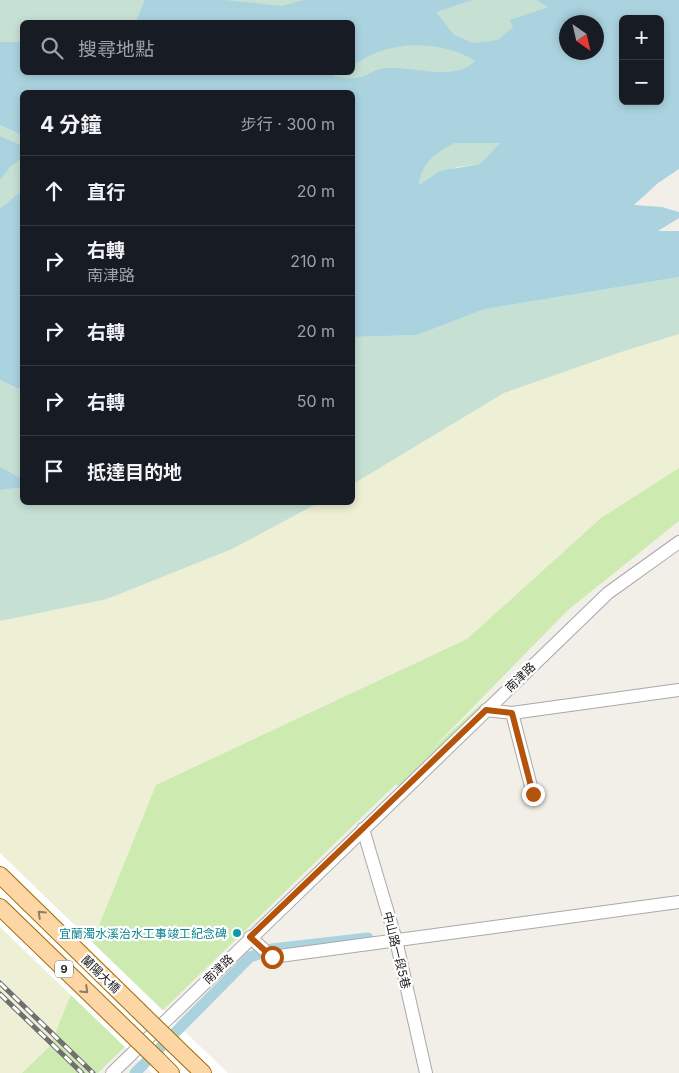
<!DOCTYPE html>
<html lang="zh-TW">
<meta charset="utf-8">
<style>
:root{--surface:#171b24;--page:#20242c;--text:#f1f3f6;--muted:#9ea1a6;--line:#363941}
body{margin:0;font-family:Inter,"Noto Sans TC",sans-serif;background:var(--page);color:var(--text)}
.controls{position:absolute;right:15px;top:15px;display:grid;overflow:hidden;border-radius:8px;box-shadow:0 2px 8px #0003}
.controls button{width:45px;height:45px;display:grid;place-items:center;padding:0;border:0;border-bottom:1px solid var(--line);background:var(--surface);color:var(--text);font:25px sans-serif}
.compass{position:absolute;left:559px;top:15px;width:45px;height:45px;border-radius:50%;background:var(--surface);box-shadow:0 2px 8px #0003;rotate:146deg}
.stop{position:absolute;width:15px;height:15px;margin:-11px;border:4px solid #b45309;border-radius:50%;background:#fff}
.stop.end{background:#b45309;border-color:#fff;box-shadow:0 1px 5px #0008}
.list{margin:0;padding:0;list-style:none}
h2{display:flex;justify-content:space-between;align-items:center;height:65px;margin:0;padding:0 20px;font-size:21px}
h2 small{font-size:16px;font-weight:400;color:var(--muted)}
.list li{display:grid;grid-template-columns:32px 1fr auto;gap:15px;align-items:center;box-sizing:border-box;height:70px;padding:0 20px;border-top:1px solid var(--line)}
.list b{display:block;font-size:19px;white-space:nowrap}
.list p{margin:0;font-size:16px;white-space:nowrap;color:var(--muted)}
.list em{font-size:16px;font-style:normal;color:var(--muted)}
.icon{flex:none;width:28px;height:28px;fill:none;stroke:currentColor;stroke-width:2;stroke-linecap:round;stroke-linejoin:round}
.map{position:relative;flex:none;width:679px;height:1073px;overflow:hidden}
.search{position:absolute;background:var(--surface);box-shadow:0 2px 8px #0003;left:20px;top:20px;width:335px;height:55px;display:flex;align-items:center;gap:12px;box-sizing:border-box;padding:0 18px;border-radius:8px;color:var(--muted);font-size:19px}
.panel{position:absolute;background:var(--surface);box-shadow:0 2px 8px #0003;left:20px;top:90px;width:335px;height:415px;border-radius:8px}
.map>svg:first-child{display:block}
.farmland{fill:#eef0d5}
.grass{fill:#cdebb0}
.wetland{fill:#c6e0d4}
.water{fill:#aad3df;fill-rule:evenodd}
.pier{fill:#fff}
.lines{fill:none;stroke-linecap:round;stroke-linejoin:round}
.canal{stroke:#aad3df;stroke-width:11}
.minor-casing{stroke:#a9a9a9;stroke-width:14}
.major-casing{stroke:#a06b00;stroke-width:18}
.minor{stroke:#fff;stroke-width:12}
.major{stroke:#fcd6a4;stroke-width:16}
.rail-casing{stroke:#707070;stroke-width:5}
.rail{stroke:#fff;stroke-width:3;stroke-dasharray:9;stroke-linecap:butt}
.major-bridge-casing{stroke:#a06b00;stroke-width:18;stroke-linecap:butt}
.major-bridge{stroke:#fcd6a4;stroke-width:16}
.oneway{stroke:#8f7c63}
.route{stroke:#b45309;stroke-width:6}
.culture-dot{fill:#0f9aa8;stroke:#fff;stroke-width:2}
.labels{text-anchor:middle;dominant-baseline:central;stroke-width:4.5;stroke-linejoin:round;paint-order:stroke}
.shield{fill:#fff;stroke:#646464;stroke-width:1}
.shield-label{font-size:11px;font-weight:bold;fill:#222}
.street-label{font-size:12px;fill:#222;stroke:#fff}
.culture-label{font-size:12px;fill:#0d838f;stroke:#fff;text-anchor:end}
</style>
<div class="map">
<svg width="679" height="1073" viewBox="0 0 679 1073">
<rect width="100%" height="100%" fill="#f2efe9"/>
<path class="farmland" d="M 679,334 L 679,468 L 601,518 L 467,639 L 156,785 L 50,1046 L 22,1073 L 0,1073 L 0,621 L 107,599 L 232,549 L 318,503 L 352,502 L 353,484 L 504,393 L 621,352 Z"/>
<path class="grass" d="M 679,468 L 679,521 L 568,610 L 430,751 L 482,703 L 486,708 L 400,788 L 396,784 L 98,1073 L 22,1073 L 50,1046 L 156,785 L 467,639 L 601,518 Z"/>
<path class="wetland" d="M 0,0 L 303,0 L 257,22 L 22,22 L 22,60 L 0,73 Z
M 464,0 L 536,0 L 549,7 L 566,52 L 550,145 L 352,92 L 254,92 L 293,73 L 352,72 L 353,43 Z
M 0,125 L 22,135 L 22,193 L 16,195 L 0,209 Z
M 455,143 L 501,143 L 480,164 L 457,167 L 419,185 L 353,174 Z
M 679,277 L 679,334 L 621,352 L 504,393 L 353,484 L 352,337 L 417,335 L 485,309 Z
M 0,380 L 18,389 L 22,388 L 22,502 L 318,503 L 232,549 L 107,599 L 0,621 Z"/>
<path class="water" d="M 145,0 L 225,0 L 282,6 L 303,0 L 473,0 L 436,12 L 454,35 L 473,43 L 498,40 L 513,27 L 510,20 L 548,7 L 536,0 L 679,0 L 679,169 L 658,183 L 634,205 L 662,207 L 679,212 L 679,218 L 658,231 L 679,231 L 679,277 L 485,309 L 417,335 L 353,337 L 352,92 L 22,92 L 22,135 L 0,125 L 0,42 L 22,42 L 22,72 L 338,72 L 333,76 C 340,77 349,80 356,78 C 366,77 375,69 385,68 C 412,65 454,83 475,61 C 450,44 409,41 381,51 C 371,54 362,60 353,65 L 352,22 L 235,22 L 226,20 L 217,22 L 129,22 L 136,21 ZM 623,19 L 660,19 L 660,101 L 623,101 ZM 566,22 L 596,22 L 596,52 L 566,52 ZM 455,143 L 500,143 L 480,164 L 440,171 L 419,185 C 421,163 436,152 455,143 Z
M 0,136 L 22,146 L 22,158 L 10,167 L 0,180 Z
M 22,193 L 22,388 L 18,389 L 0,380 L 0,209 L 16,195 Z
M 0,467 L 22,479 L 22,487 L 0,490 Z"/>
<path class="pier" d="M 0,853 L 180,1027 L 228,1073 L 152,1073 L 0,927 Z"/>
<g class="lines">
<path class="canal" d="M 135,1073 L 250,957 L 272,949 L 368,938"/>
<defs>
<path id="minor" d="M 486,710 L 512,713 L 679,690
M 512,713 L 533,794
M 363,829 L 396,940 L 426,1073
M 250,937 L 272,957 L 679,902
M 112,1073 L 608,593 L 679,542"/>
<path id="major" d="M 0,875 L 138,1010
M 0,907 L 128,1031
M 175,1046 L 203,1073
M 159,1061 L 171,1073"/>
</defs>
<use href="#minor" class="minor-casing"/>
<use href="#major" class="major-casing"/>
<use href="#minor" class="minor"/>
<use href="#major" class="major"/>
<defs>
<path id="rail" d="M 0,983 L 93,1073
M 0,994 L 82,1073"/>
</defs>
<use href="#rail" class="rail-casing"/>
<use href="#rail" class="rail"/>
<defs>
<path id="major-bridge" d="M 138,1010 L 175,1046
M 128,1031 L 159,1061"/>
</defs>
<use href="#major-bridge" class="major-bridge-casing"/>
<use href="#major-bridge" class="major-bridge"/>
</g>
<defs><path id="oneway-chevron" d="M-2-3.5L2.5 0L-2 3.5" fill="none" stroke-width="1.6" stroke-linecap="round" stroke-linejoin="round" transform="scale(1.25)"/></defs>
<g class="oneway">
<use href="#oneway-chevron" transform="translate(41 914) rotate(-136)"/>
<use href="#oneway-chevron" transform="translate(85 990) rotate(44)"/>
</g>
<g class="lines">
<path class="route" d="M 272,957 L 250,937 L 486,710 L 512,713 L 533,794"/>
</g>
<circle class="culture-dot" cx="237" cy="933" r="5"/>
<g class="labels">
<rect class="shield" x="55" y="960.5" width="18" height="17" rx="4"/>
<g class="shield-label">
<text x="64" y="969">9</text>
</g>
<g class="street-label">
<text transform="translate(520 677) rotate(-44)">南津路</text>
<text transform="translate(397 950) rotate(76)">中山路一段5巷</text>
<text transform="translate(218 969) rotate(-44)">南津路</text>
<text transform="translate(101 974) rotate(44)">蘭陽大橋</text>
</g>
<g class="culture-label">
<text x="227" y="933">宜蘭濁水溪治水工事竣工紀念碑</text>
</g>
</g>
</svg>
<div class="controls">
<button>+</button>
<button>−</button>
</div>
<svg class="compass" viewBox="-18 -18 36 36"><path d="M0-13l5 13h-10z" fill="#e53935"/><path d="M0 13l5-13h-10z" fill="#9ea1a6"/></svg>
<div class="stop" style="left:272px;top:957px"></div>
<div class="stop end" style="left:533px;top:794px"></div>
<div class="search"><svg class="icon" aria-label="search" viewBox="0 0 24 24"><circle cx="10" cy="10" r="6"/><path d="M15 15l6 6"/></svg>搜尋地點</div>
<section class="panel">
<h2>4 分鐘<small>步行 · 300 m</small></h2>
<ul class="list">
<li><svg class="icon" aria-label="ahead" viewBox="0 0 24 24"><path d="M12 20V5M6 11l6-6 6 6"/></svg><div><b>直行</b></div><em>20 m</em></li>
<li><svg class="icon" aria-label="right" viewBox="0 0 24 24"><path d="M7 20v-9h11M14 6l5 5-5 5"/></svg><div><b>右轉</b><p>南津路</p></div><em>210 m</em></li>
<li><svg class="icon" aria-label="right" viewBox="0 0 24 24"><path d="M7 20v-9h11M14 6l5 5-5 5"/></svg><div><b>右轉</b></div><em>20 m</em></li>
<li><svg class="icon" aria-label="right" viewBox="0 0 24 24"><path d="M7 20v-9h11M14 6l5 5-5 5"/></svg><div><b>右轉</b></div><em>50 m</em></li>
<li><svg class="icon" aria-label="arrive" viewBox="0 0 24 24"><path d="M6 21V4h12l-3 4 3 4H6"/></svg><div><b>抵達目的地</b></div></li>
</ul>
</section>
</div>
